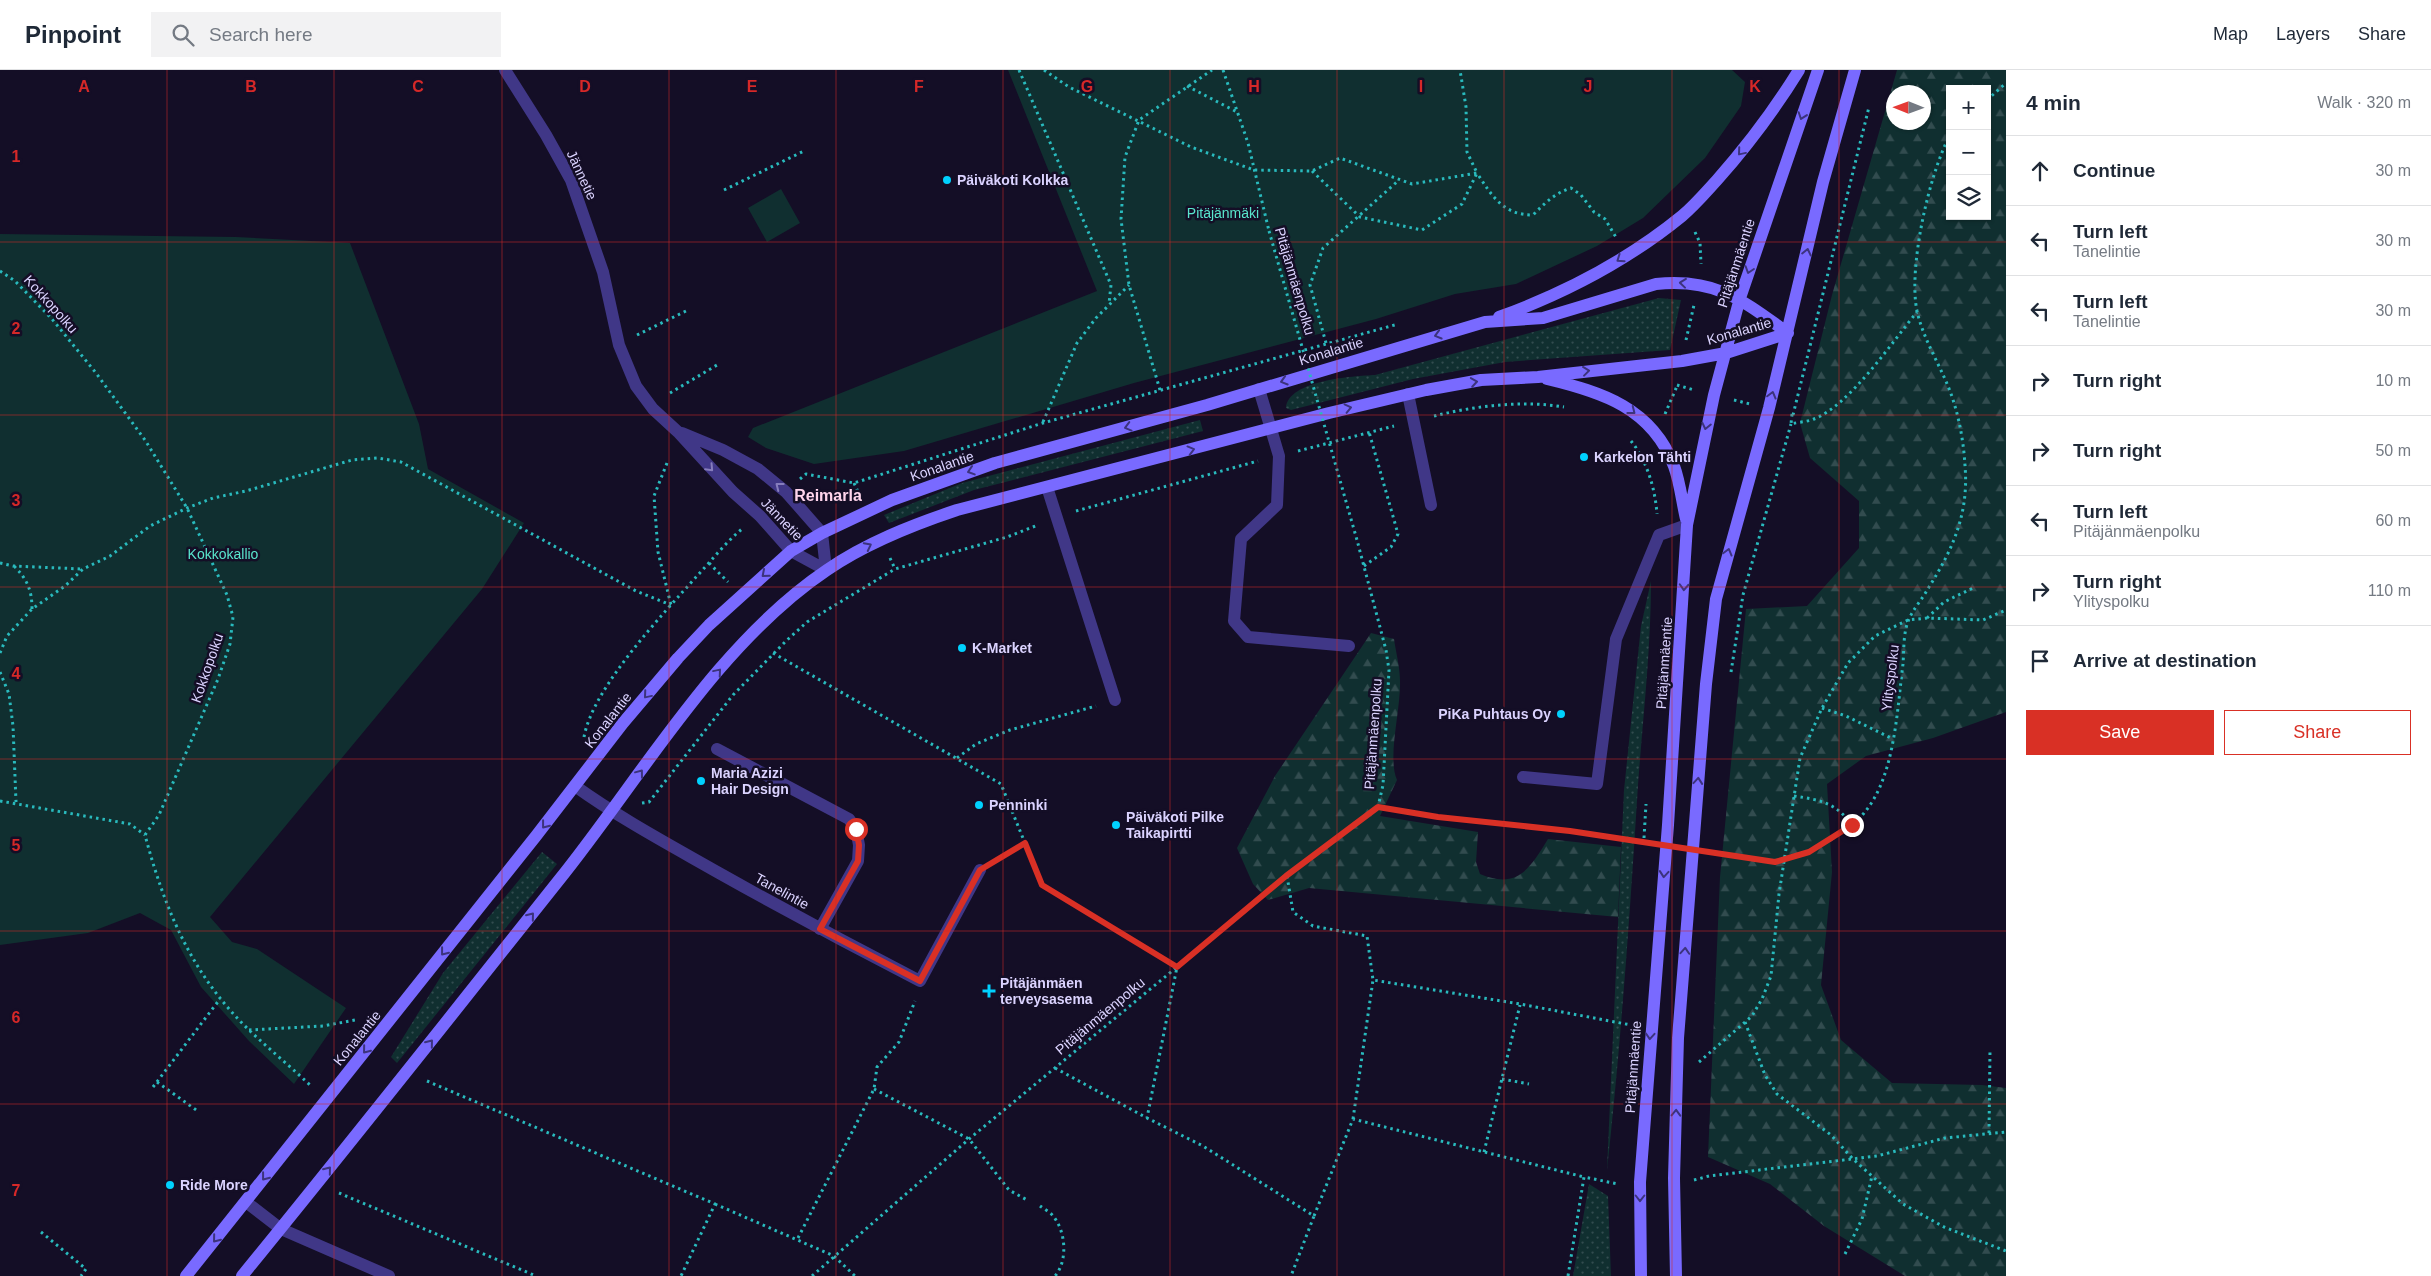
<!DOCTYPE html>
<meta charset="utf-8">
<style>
:root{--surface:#fff;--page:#f2f2f3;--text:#1f2937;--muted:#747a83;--line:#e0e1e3;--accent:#d93025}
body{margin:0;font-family:Helvetica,sans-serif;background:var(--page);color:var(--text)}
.controls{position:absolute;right:15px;top:15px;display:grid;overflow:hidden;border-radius:0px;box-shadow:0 1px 4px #0004}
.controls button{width:45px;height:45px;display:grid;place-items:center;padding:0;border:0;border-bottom:1px solid var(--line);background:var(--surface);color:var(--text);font:25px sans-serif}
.compass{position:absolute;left:1886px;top:15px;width:45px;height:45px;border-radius:50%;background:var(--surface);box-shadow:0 1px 4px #0004;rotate:271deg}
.stop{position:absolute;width:15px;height:15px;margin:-11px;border:4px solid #d93025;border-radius:50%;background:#fff}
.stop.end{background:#d93025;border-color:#fff;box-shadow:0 1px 5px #0008}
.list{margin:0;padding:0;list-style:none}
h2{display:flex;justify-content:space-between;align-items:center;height:65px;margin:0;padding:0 20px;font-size:21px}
h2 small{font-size:16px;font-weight:400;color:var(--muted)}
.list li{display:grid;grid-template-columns:32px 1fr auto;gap:15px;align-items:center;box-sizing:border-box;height:70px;padding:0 20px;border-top:1px solid var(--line)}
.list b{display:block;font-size:19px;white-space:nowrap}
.list p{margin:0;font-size:16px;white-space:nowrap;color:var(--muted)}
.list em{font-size:16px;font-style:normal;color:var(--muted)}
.actions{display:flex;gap:10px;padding:15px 20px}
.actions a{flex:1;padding:11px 0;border:1px solid var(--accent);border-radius:0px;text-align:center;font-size:18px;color:var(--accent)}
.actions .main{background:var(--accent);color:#fff}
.icon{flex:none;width:28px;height:28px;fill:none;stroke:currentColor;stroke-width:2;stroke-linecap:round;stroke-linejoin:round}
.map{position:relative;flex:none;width:2006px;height:1206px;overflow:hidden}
header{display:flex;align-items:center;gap:30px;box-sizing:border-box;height:70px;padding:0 25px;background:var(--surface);border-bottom:1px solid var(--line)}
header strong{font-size:24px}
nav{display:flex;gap:28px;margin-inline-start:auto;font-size:18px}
.search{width:350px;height:45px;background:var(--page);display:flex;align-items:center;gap:12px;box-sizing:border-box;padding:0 18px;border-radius:0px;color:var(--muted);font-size:19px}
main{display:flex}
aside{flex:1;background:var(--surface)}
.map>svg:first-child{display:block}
.grass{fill:url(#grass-dots)}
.forest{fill:url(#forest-firs);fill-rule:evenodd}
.park{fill:#102f30}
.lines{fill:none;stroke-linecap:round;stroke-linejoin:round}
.path{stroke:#29babd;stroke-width:3;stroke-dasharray:2.5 4;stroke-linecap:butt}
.service{stroke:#403787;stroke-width:12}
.minor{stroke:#403787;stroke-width:12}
.secondary{stroke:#796aff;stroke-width:12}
.path-bridge{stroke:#29babd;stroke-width:3;stroke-dasharray:2.5 4;stroke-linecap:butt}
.oneway{stroke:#3c337d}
.oneway2{stroke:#867dbd}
.route{stroke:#d93025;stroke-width:6}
.grid{fill:none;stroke:#d62828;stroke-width:1;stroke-opacity:0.55}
.poi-dot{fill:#00d1fe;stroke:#140e26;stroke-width:2}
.labels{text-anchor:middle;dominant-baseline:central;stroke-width:5;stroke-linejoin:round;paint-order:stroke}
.street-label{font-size:14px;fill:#dbd3ff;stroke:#140e26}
.poi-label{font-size:14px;font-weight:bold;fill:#dbd3ff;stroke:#140e26;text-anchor:start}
.park-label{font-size:14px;fill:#59e5cd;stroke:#140e26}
.quarter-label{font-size:16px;font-weight:bold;fill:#ffd5ec;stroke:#140e26}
.grid-label{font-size:16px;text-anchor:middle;font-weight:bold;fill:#d62828;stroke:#140e26;stroke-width:5;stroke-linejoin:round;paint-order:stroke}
</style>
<header>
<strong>Pinpoint</strong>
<div class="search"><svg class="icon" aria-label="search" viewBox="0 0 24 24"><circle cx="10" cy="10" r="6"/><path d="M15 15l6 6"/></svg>Search here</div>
<nav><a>Map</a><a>Layers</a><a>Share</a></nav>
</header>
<main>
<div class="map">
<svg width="2006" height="1206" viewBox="0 0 2006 1206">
<defs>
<pattern id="grass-dots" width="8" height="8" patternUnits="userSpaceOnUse" patternTransform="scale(1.25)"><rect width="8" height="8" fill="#102f30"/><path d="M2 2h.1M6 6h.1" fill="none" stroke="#324c4f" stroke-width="1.8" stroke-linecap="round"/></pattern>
<pattern id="forest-firs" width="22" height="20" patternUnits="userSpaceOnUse" patternTransform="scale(1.25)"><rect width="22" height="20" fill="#102f30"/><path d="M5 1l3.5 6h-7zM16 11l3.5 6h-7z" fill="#324c4f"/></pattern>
</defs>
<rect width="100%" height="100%" fill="#140e26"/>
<path class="grass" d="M 1659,228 L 1681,230 L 1670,280 L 1505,292 L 1413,309 L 1291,340 L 1286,338 C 1288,310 1354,306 1375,305 Z
M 1200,350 L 1203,361 L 974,420 L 889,453 L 884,445 L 962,413 Z
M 1651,511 C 1651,579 1643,647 1638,715 C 1630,844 1621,972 1607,1100 L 1624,720 L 1641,556 Z
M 542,782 L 557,794 L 397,993 L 391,987 L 443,903 Z
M 1589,1114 L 1608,1126 L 1611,1206 L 1573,1206 Z"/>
<path class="forest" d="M 1897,0 L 2006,0 L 2006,642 L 1933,668 L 1866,686 L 1827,714 L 1832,802 L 1821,915 L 1841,970 L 1892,1013 L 1982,1015 L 2006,1018 L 2006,1206 L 1905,1206 L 1824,1156 L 1770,1114 L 1708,1087 L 1720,807 L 1746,539 L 1807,536 L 1859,478 L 1859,431 L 1810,388 L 1800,353 L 1832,225 ZM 1950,19 L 1987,19 L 1987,146 L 1950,146 ZM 1894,22 L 1924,22 L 1924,52 L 1894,52 Z
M 1371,563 L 1394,569 C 1396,583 1400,597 1400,611 C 1401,639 1387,688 1397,710 L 1380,746 L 1478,762 L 1476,792 L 1480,804 C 1518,820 1530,798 1548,769 L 1621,777 L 1618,847 L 1309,818 L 1268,830 L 1253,814 L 1237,778 L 1275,706 Z"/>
<path class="park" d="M 1008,0 L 1732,0 L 1745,12 L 1741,36 L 1705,88 L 1643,148 L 1597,176 L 1516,214 L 1455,224 L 1376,249 L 1134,313 L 904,381 L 814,394 L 766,378 L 748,367 L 753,358 L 1097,221 Z
M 781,119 L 800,153 L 767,172 L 748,138 Z
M 0,164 L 236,167 L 350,173 L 419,354 L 428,399 L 524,453 L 482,519 L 210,847 L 232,872 L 257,879 L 346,938 L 294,1014 L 249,971 L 201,917 L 171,860 L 140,843 L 88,863 L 0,875 Z"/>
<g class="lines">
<path class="path" d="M 1019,0 L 1111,215 L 1109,234
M 1044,0 L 1069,17 L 1191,77 L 1254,100 L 1312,101 L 1340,88 L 1412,114 L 1477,103 C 1492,126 1503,145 1533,145 C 1545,133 1555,123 1571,118 L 1581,125 L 1594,142 L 1605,149 L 1617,169
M 1223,0 L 1248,73 L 1269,161
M 1187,16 L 1239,43
M 1987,30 L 2006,13
M 1312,101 L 1360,147 L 1422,160 L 1462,134 L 1477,103 L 1467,82 L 1466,37 L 1460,0
M 724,120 L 804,81
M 1695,162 L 1700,173 L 1701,194
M 0,201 L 15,211 L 52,249 L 96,303 L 145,370 L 187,438 L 227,525 L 233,547 L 230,574 L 218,609 L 159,745 L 145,765 C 165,840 192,905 249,960 C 269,979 291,997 311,1016
M 637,265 L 688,240
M 1686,270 L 1694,235
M 1326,273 L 1310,215 L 1323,178 L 1399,110
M 1677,315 L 1694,320
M 1160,320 L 1129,215 L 1121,149 L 1125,87 L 1139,50 L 1212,0
M 670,323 L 717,295
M 1734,330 L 1750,334
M 1665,344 L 1677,316
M 1792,344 L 1791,354 C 1798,352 1807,352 1814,349 C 1850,335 1892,272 1917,242
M 1793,345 L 1869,37
M 1434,346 C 1475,336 1522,330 1564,337
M 1043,352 L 1077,273 L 1096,248 L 1129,215
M 1631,371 C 1647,391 1655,418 1657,444
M 1298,381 L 1394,356
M 667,393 L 654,426 L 658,482 L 671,535
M 800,409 L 806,404 L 854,413 L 1043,353 L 1398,254
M 854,413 L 859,424
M 1076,441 L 1258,391
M 890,488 L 895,499
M 0,493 L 13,496 L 82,499
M 709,493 L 728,512
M 14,496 C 27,509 32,520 32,539
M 1364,496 L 1391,477 L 1398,464 L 1369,362
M 1927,548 L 1944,532 L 1973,518
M 0,583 L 7,566 L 32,539 L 65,516 L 83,499 L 110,486 L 150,456 L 187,438 L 213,428 L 246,421 L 352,390 L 378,388 L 401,392 L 636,521 L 671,535
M 773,583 L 1001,714 L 1042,815 L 1177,897 L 1147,1048
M 0,602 L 9,624 L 13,656 L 16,732
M 1731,602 L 1743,525 L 1791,354
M 1822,638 L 1846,646 L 1893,669
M 584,667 C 593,617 663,544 697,506 C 712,490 726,472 742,459
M 957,688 L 976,674 L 1010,660 L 1096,636
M 1794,726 C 1821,730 1836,733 1852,755
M 0,731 L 130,754 L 145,765
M 642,733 L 649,732 L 733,625 L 786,571 L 807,552 L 895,499 L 1007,467 L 1038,455
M 1378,737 L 1438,747 L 1570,761
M 1644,768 L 1646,734
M 1832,769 C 1843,761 1855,754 1864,743 C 1895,707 1897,640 1903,594 C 1904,581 1903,562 1909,549 C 1914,538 1923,528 1929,517 C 1953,479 1969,443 1965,396 C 1964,376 1960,352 1954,333 C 1945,302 1924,273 1917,241 C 1908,198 1929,104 1950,65
M 997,789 L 1025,773
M 1287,806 L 1293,842 L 1313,856 L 1367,866 L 1373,910 L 1520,934 L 1631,955
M 1745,952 L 1765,1005 L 1777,1024 L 1831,1065 L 1853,1089 L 1903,1134 L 1944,1157 L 2006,1181
M 249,960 L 323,956 L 355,950
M 1699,992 L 1752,946 L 1762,929 L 1771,906 L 1779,824 L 1800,688 L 1822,638 L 1848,593 L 1875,566 L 1908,550 L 1927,548 L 1983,550 L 2006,540
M 1055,998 L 1147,1048 L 1203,1076 L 1314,1146 L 1291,1206
M 1502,1009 L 1529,1014
M 427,1011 L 715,1134 L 681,1206
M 157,1012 L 199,1042
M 153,1017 L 220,929
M 874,1019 L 969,1069 L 1009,1120 L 1027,1130
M 1353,1049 L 1373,910
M 1989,1063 L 1990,980
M 1484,1082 L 1520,935
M 1694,1110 L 1709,1106 L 1877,1086 L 1945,1068 L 2006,1062
M 339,1123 L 536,1206
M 715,1134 L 834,1186 L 855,1206
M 1040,1136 C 1044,1139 1050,1142 1053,1146 C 1066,1161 1068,1191 1055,1206
M 1314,1146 L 1353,1049 L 1584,1107
M 41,1162 L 86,1199 L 81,1206
M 798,1168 L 874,1019 L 877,997 L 899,972 L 915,931
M 1845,1184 L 1862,1149 L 1872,1106
M 812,1206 L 969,1069 L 1287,806 L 1378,737 L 1383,715 L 1389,600 L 1386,580 L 1357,470
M 1568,1206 L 1584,1107 L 1618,1114"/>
<path class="service" d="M 1259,319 L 1279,386 L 1277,435 L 1241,469 L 1234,551 L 1248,567 L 1349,576
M 1408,324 L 1431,435
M 1047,417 L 1115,630
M 717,679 L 849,749 L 856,759 L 859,775 L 858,791 L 820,859
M 1523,707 L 1597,714 L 1616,569 L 1659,465 L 1687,455
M 246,1132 L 281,1159 L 389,1206"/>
<path class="minor" d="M 505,0 L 546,65 L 571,110 L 603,202 L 619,275 L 636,316 L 653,339 L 678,362 L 733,422 L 760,446 L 791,481 L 826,500
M 682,363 L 723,380 L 758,399 L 786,422 L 822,463 L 826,500
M 575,716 C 621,749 670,775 719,803 C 785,840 852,876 920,911 L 980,800"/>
<path class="secondary" d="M 1499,247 C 1565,223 1628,190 1682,146 C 1695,135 1706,122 1717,110 C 1748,75 1775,39 1799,0
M 1547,309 C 1602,322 1652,338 1674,396 C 1680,412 1682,432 1686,449
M 186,1206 L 536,766 L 623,653 L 678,588 L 709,555 L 791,481 L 822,463 L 892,430 L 995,393 L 1207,335 L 1485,252 L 1543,248 L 1656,214 C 1716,208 1742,230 1788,263
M 242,1206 C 349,1075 454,942 559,810 C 641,708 717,574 827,500 C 866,473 912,455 957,440 L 1329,343 L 1426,320 L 1481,310 L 1538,307 L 1682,291 L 1726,283 L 1788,263
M 1641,1206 L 1640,1112 L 1668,755 L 1687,455 L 1714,325 L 1740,228 L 1818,0
M 1676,1206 L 1674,1108 L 1678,968 L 1706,614 L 1716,529 L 1769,338 L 1823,112 L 1855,0"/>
<path class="path-bridge" d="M 1269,161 L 1357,470
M 1570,761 L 1775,792 L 1809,782 L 1832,769"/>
</g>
<defs><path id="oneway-chevron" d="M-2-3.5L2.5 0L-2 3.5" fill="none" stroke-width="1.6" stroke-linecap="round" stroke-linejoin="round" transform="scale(1.25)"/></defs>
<g class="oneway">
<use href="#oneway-chevron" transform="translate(1802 46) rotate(109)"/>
<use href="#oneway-chevron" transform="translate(1741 82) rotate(130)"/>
<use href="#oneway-chevron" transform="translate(1807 182) rotate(-77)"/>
<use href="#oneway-chevron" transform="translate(1620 189) rotate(145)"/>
<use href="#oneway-chevron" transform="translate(1749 200) rotate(108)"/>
<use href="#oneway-chevron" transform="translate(1683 213) rotate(-174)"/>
<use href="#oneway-chevron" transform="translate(1438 265) rotate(164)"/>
<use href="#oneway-chevron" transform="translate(1586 301) rotate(-7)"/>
<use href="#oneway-chevron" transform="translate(1284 311) rotate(163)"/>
<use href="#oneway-chevron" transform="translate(1474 312) rotate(-9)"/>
<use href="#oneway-chevron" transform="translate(1772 325) rotate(-75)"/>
<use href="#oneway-chevron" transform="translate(1348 338) rotate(-13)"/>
<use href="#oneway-chevron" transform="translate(1632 341) rotate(38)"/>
<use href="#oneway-chevron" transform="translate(1706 356) rotate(103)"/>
<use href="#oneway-chevron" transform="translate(1128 357) rotate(165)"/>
<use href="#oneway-chevron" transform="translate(1191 380) rotate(-15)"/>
<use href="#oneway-chevron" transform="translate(971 401) rotate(162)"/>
<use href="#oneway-chevron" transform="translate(868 476) rotate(-27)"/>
<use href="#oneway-chevron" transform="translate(1728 482) rotate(-75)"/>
<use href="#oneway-chevron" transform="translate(765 504) rotate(139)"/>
<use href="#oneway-chevron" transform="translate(1684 517) rotate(93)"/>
<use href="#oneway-chevron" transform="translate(718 602) rotate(-50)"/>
<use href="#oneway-chevron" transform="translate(647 625) rotate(130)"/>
<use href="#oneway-chevron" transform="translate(640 703) rotate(-53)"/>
<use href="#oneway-chevron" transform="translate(1698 711) rotate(-85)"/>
<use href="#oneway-chevron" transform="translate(545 755) rotate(128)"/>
<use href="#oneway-chevron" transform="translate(1664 804) rotate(95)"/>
<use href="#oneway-chevron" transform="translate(531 846) rotate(-51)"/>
<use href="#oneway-chevron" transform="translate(1685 881) rotate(-86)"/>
<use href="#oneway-chevron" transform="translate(444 882) rotate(128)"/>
<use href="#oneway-chevron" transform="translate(1650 966) rotate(94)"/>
<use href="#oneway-chevron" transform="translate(430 973) rotate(-51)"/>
<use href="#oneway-chevron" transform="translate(366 980) rotate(129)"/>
<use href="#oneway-chevron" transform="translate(1676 1043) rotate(-88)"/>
<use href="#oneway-chevron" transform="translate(328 1100) rotate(-51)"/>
<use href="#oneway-chevron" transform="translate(265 1107) rotate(128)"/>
<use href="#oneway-chevron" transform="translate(1640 1128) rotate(90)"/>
<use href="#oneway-chevron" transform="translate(216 1169) rotate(129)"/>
</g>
<g class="oneway2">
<use href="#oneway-chevron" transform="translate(710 398) rotate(47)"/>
<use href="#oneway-chevron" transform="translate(779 416) rotate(-142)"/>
</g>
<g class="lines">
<path class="route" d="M 856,759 L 859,775 L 858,791 L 820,859 L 920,911 L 980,800 L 1025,773 L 1042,815 L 1177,897 L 1286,806 L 1378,737 L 1438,747 L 1570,761 L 1775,792 L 1809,782 L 1852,755"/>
</g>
<path class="grid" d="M 167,0 L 167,1206M 334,0 L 334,1206M 502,0 L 502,1206M 669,0 L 669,1206M 836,0 L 836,1206M 1003,0 L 1003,1206M 1170,0 L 1170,1206M 1337,0 L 1337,1206M 1504,0 L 1504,1206M 1672,0 L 1672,1206M 1839,0 L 1839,1206M 0,172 L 2006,172M 0,345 L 2006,345M 0,517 L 2006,517M 0,689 L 2006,689M 0,861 L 2006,861M 0,1034 L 2006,1034"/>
<g class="poi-dot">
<circle cx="947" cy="110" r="5"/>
<circle cx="1584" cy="387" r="5"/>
<circle cx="962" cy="578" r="5"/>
<circle cx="1561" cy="644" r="5"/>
<circle cx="701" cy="711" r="5"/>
<circle cx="979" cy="735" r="5"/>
<circle cx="1116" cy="755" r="5"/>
<path d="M986.5 913.5h5v5h5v5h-5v5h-5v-5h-5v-5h5z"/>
<circle cx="170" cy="1115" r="5"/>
</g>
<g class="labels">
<g class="street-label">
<text transform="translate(582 105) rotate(65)">Jännetie</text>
<text transform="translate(1736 193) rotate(-72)">Pitäjänmäentie</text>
<text transform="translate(1295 211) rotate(74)">Pitäjänmäenpolku</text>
<text transform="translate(51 234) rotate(48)">Kokkopolku</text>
<text transform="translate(1739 261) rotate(-16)">Konalantie</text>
<text transform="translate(1331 281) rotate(-17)">Konalantie</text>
<text transform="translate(942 396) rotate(-19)">Konalantie</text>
<text transform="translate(782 449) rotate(46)">Jännetie</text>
<text transform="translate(1664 593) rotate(-86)">Pitäjänmäentie</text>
<text transform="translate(207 598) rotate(-71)">Kokkopolku</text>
<text transform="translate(1890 608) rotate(-83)">Ylityspolku</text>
<text transform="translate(608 650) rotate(-52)">Konalantie</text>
<text transform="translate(1373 664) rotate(-86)">Pitäjänmäenpolku</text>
<text transform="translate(782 821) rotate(29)">Tanelintie</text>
<text transform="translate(1100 946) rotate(-40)">Pitäjänmäenpolku</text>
<text transform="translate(357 968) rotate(-51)">Konalantie</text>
<text transform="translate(1633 997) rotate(-86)">Pitäjänmäentie</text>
</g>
<g class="poi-label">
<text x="957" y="110">Päiväkoti Kolkka</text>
<text x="1594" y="387">Karkelon Tähti</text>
<text x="972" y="578">K-Market</text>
<text x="1551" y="644" text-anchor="end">PiKa Puhtaus Oy</text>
<text x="711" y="703">Maria Azizi<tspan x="711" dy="16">Hair Design</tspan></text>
<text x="989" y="735">Penninki</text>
<text x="1126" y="747">Päiväkoti Pilke<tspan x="1126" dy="16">Taikapirtti</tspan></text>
<text x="1000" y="913">Pitäjänmäen<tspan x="1000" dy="16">terveysasema</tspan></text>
<text x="180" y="1115">Ride More</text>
</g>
<g class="park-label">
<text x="1223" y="143">Pitäjänmäki</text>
<text x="223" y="484">Kokkokallio</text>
</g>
<g class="quarter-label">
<text x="828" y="425">Reimarla</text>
</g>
</g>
<g class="grid-label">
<text x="84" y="22">A</text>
<text x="251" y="22">B</text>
<text x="418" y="22">C</text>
<text x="585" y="22">D</text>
<text x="752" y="22">E</text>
<text x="919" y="22">F</text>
<text x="1087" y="22">G</text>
<text x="1254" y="22">H</text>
<text x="1421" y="22">I</text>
<text x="1588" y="22">J</text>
<text x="1755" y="22">K</text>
<text x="16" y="92">1</text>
<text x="16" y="264">2</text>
<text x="16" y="436">3</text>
<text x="16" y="609">4</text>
<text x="16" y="781">5</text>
<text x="16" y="953">6</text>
<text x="16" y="1126">7</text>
</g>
</svg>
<div class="controls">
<button>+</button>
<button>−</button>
<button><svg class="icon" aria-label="layers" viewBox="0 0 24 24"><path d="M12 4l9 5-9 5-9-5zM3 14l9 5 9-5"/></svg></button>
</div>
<svg class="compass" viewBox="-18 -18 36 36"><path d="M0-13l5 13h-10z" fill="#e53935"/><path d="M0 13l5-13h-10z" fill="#747a83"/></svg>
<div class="stop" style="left:856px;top:759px"></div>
<div class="stop end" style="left:1852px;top:755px"></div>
</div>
<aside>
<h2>4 min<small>Walk · 320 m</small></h2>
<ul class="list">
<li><svg class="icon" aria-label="ahead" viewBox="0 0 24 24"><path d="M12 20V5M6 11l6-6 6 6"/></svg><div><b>Continue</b></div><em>30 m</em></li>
<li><svg class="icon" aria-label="left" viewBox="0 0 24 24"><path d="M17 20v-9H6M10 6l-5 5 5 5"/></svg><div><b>Turn left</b><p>Tanelintie</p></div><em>30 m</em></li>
<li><svg class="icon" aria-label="left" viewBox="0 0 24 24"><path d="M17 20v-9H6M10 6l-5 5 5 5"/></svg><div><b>Turn left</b><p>Tanelintie</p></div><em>30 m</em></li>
<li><svg class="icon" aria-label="right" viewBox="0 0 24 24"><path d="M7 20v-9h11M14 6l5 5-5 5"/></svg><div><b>Turn right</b></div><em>10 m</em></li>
<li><svg class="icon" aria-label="right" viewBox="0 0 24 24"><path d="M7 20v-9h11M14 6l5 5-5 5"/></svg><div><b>Turn right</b></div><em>50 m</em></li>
<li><svg class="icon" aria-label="left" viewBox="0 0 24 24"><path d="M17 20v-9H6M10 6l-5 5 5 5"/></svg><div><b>Turn left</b><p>Pitäjänmäenpolku</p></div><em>60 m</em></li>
<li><svg class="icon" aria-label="right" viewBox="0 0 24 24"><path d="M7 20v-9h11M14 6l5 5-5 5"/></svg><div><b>Turn right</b><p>Ylityspolku</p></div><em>110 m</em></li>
<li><svg class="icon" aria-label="arrive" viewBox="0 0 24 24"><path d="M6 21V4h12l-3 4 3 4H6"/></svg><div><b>Arrive at destination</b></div></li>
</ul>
<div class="actions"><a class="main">Save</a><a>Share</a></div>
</aside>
</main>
